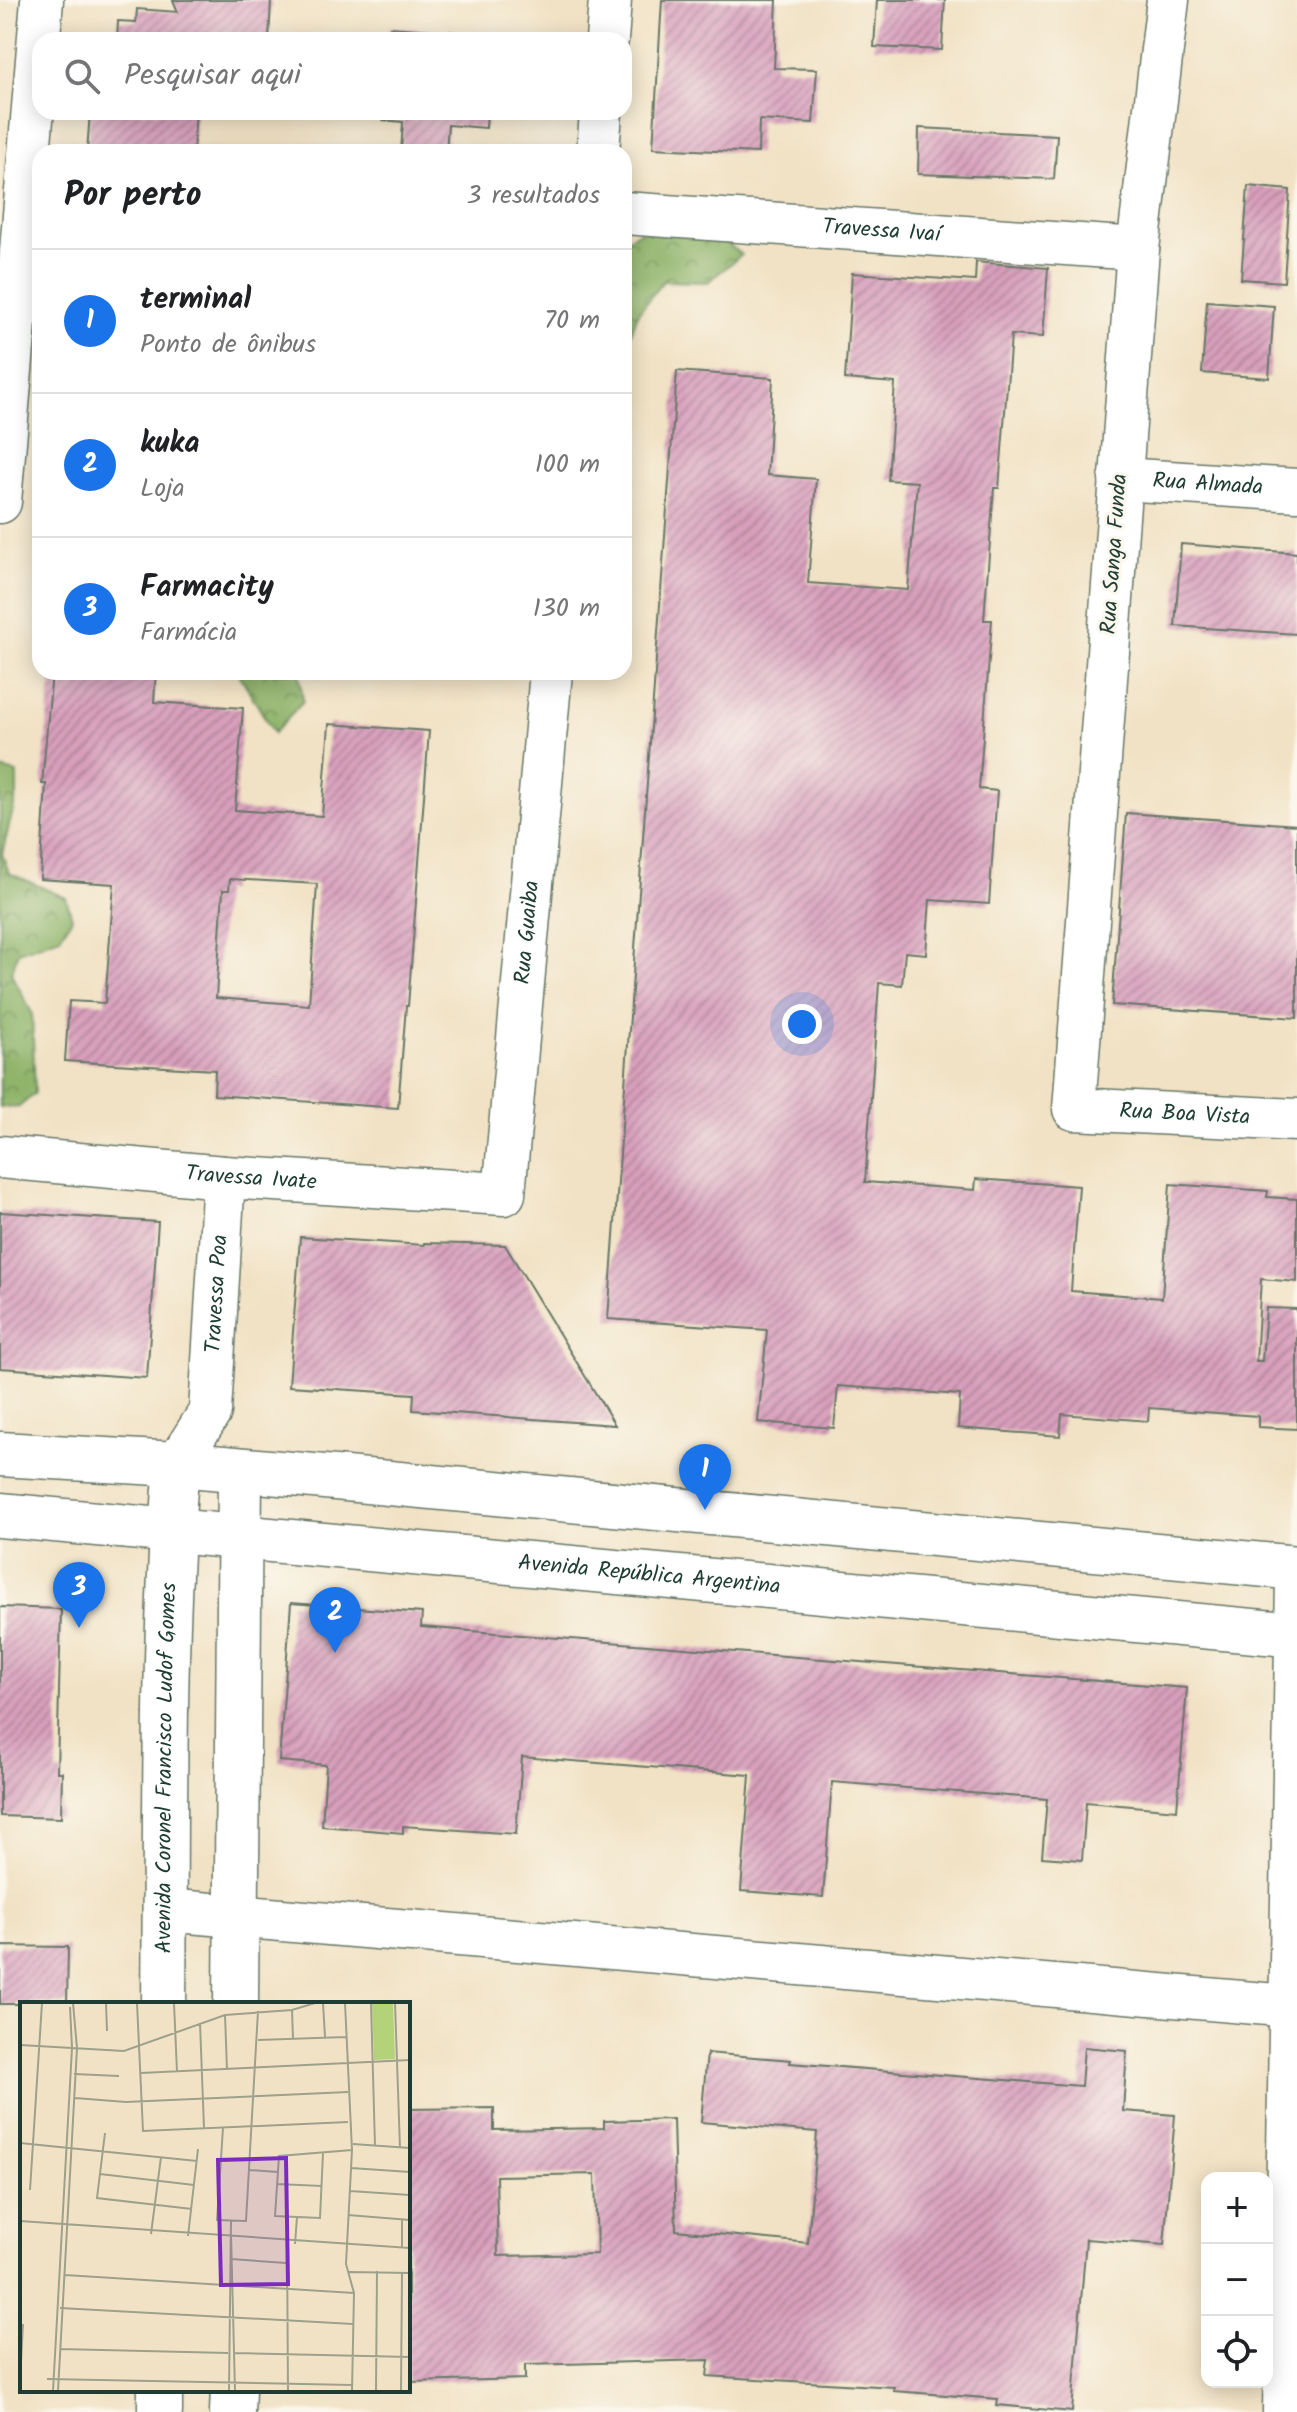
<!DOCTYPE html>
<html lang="pt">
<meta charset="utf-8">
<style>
:root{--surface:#fff;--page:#f6f6f6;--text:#202124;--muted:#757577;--line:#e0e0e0;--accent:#1a73e8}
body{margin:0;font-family:Kalam,sans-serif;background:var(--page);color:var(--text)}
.controls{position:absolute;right:24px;bottom:24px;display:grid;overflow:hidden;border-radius:16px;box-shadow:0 4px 20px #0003}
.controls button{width:72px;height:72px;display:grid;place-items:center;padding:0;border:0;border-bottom:2px solid var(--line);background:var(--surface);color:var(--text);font:40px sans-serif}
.you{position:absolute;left:802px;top:1024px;width:28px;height:28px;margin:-20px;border:6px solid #fff;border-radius:50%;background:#1a73e8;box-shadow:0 0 0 12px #1a73e833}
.badge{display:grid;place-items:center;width:52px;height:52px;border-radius:50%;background:var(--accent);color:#fff;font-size:26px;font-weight:700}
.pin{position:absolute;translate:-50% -66px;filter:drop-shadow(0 2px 4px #0008)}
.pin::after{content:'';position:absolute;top:42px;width:28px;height:24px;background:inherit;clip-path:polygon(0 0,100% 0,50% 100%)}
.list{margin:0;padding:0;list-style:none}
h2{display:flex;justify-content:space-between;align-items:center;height:104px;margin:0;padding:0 32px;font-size:34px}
h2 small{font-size:26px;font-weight:400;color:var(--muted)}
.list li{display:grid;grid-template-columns:52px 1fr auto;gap:24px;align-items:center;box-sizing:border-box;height:144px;padding:0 32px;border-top:2px solid var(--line)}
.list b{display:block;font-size:30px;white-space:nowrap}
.list p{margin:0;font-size:26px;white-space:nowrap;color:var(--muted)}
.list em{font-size:26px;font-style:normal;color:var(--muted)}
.icon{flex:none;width:44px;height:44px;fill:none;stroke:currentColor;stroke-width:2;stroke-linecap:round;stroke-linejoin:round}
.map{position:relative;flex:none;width:1297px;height:2412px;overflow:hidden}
.search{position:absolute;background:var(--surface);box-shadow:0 4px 20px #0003;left:32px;top:32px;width:600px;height:88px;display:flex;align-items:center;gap:20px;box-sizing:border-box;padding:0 28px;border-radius:24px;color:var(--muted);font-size:30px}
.panel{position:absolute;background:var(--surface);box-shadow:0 4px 20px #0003;left:32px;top:144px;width:600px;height:536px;border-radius:24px}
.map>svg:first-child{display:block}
.forest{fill:url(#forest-crowns);stroke:#57784f;stroke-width:2}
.building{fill:url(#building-hatch);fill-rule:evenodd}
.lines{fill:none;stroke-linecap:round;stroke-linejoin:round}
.street-casing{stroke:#687767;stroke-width:45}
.secondary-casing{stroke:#687767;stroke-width:47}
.street{stroke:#fff;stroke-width:42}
.secondary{stroke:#fff;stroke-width:44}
.labels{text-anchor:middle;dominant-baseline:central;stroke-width:6;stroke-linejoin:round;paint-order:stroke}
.street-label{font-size:22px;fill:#1f3d34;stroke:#fbf7ec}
.inset-road{fill:none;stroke:#9da08b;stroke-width:2}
.view{fill:#7b2cbf;fill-opacity:0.15;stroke:#7b2cbf;stroke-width:4}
.inset-edge{fill:none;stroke:#1f3d34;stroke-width:4}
</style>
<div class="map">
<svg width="1297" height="2412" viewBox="0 0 1297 2412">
<defs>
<pattern id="forest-crowns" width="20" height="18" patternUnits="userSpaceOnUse" patternTransform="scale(2)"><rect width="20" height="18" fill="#8fb46a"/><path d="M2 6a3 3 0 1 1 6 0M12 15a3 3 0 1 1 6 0" fill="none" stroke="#749458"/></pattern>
<pattern id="building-hatch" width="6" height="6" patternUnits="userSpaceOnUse" patternTransform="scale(2)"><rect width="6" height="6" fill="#d89fbc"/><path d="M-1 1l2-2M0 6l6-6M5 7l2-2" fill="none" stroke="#af839a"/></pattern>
</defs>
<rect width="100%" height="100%" fill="#fbf7ec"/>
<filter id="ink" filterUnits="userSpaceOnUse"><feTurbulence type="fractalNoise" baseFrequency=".0125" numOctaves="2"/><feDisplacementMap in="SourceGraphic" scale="16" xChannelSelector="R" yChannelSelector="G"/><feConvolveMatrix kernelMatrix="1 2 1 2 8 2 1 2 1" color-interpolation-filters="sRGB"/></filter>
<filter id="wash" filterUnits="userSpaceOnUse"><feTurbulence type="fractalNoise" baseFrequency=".006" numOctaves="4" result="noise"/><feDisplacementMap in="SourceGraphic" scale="32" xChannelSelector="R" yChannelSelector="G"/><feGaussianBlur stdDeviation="1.8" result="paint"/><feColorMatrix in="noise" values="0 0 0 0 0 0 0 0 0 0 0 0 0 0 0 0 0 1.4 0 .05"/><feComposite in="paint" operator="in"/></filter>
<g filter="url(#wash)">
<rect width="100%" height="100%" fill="#f1e2c5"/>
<path class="forest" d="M 664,218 L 704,223 L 741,255 L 708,282 L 663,281 L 638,313 L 624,353 L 624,240 Z
M 238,672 L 299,672 L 303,701 L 274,733 Z
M 0,769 L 17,773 L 17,794 L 2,854 L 9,873 L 66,898 L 72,918 L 60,937 L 18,952 L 11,973 L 32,1013 L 35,1093 L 19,1107 L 0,1107 Z"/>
<g id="blocks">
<path class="building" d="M 173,0 L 271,0 L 269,40 L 117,40 L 118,21 L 136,22 L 137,9 L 178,12 Z
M 662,0 L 777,0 L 774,68 L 817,69 L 813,123 L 759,120 L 758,153 L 653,148 Z
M 877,0 L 945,0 L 942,50 L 874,47 Z
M 390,27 L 493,35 L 493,40 L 389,40 Z
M 90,112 L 196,112 L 193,152 L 87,152 Z
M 384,112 L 487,112 L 486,128 L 448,125 L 446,152 L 401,152 L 403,122 L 383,120 Z
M 919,128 L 1057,135 L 1054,179 L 918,174 Z
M 1248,186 L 1290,190 L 1284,282 L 1241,279 Z
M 976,262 L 1048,268 L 1043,337 L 1011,335 L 999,488 L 994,488 L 984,620 L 992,620 L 979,789 L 997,791 L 989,904 L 930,900 L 926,954 L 905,952 L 902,985 L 879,983 L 865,1182 L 975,1190 L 976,1179 L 1079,1186 L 1071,1291 L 1162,1298 L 1170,1184 L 1268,1191 L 1267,1197 L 1297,1199 L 1297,1282 L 1261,1279 L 1256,1361 L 1262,1361 L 1266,1308 L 1297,1309 L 1297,1429 L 1258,1427 L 1258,1416 L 1149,1408 L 1148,1421 L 1062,1414 L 1060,1436 L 958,1428 L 960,1395 L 838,1386 L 834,1428 L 758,1422 L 767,1330 L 608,1319 L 677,371 L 773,378 L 767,475 L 816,479 L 808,583 L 908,590 L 917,482 L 888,480 L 895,383 L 845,379 L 852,273 L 975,281 Z
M 1207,301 L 1274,306 L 1269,378 L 1202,373 Z
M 1181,544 L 1297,553 L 1297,634 L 1175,626 Z
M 52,672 L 156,672 L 154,702 L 243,708 L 235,810 L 322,816 L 329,724 L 429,731 L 408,1006 L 406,1006 L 398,1108 L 214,1095 L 215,1070 L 65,1061 L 69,1001 L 105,1003 L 114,884 L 40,879 L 46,784 L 42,784 ZM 230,879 L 317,884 L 309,1005 L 216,998 L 223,890 L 229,890 Z
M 1126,813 L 1297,825 L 1297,1018 L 1112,1005 Z
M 0,1212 L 158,1222 L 147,1378 L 0,1368 Z
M 300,1237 L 424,1245 L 424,1243 L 505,1245 L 615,1425 L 413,1410 L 414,1394 L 289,1386 Z
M 291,1603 L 422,1613 L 421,1627 L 1187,1688 L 1177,1810 L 1086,1802 L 1082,1860 L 1042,1857 L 1047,1799 L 832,1782 L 823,1897 L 741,1891 L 750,1775 L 522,1757 L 516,1834 L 403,1826 L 403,1833 L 322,1826 L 326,1765 L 279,1761 Z
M 0,1607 L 61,1609 L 57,1772 L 62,1772 L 61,1818 L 0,1816 Z
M 0,1946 L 68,1947 L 67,2004 L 0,2004 Z
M 1084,2047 L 1127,2051 L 1123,2111 L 1175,2115 L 1164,2245 L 1086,2239 L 1072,2412 L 997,2405 L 998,2399 L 894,2391 L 894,2387 L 707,2376 L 709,2360 L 525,2365 L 525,2379 L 408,2382 L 408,2109 L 494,2108 L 494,2130 L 604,2128 L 604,2121 L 673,2119 L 676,2230 L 808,2243 L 817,2132 L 701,2122 L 707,2053 L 791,2060 L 790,2063 L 1081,2086 ZM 595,2174 L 597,2254 L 498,2256 L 496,2176 Z"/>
</g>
</g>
<g filter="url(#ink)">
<use href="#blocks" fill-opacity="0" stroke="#687767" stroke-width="2"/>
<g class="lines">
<defs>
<g id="street">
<path id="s1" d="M 1168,0 L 1138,249 L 1074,1109 L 1297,1120"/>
<path d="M 607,40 L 610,0"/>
<path d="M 598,152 L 601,112"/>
<path id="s2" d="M 624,213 L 1138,249"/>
<path id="s3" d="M 1120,479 L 1297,490"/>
<path d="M 0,502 L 42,0"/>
<path id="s4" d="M 0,1157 L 224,1177 L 504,1194 L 551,672"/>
<path id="s5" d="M 177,1464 L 210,1412 L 224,1177"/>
<path d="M 165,1910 L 1290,2006"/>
<path d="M 1284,2412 L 1297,1577"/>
</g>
<g id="secondary">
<path d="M 0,1454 L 177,1464 L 303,1475 L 1297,1568"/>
<path id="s6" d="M 0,1515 L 1297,1635"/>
<path id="s7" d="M 164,2004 C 166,1824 162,1643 177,1464"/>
<path d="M 236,2004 L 240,1470"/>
<path d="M 160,2412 L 160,2390"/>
<path d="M 232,2412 L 233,2390"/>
</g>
</defs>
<use href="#street" class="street-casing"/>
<use href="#secondary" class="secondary-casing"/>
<use href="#street" class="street"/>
<use href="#secondary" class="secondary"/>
</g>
</g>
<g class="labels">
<g class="street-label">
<text stroke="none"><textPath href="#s2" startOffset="258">Travessa Ivaí</textPath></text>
<text stroke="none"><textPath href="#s3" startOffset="88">Rua Almada</textPath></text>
<text transform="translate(1115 554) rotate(-86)">Rua Sanga Funda</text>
<text stroke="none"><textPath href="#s4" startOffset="768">Rua Guaiba</textPath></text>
<text stroke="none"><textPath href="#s1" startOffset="1224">Rua Boa Vista</textPath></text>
<text stroke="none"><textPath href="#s4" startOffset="252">Travessa Ivate</textPath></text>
<text stroke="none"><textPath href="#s5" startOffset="180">Travessa Poa</textPath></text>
<text stroke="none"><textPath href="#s6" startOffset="652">Avenida República Argentina</textPath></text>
<text stroke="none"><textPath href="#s7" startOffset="236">Avenida Coronel Francisco Ludof Gomes</textPath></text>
</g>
</g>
<g transform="translate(20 2002)">
<rect width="390" height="390" fill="#f1e2c5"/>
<path d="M 352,1 L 373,1 L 375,57 L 354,58 Z" fill="#b4d27a"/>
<path class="inset-road" d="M 86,1 L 87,29M 117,1 L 123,129 L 328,120M 154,1 L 157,70M 303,1 L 305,35M 325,1 L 332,148 L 326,262 L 334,291 L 332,389M 351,1 L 355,144M 375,1 L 380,146M 272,8 L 273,37M 205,13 L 207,68M 180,21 L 184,126M 238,38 L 326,35M 0,43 L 104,49 L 205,13 L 272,8 L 295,1M 121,71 L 390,58M 54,72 L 99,74M 55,96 L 106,100 L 328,90M 203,126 L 197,218 L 226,219 L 238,9M 85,131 L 77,196 L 172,207M 0,141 L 177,159M 333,142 L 390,146M 303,151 L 300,216 L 255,214 L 259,154 L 332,148M 331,166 L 390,170M 229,168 L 258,170M 80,172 L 174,183M 257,182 L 302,184M 10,188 L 22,1M 330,189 L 390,193M 328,213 L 390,218M 0,219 L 390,246M 131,232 L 141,155M 211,232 L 215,389M 168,234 L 178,147M 267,238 L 268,389M 275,242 L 277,215M 382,246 L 382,217M 211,257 L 266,261M 329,270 L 390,271M 45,273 L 334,291M 40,306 L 333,322M 40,347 L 208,351M 214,351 L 390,355M 27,377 L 332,383M 0,379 L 3,322M 33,389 L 52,46 L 50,5M 38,389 L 57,46 L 53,1M 209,389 L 211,219M 356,389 L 357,269M 381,389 L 382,271"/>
<path class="view" d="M 266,156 L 268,282 L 201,283 L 198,158 Z"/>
<rect width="390" height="390" class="inset-edge"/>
</g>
</svg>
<div class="controls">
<button>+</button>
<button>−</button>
<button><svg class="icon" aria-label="locate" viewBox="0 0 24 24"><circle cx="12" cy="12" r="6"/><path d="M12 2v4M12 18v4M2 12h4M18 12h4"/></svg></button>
</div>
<div class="you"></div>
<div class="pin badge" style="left:705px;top:1510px">1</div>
<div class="pin badge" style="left:335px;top:1653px">2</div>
<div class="pin badge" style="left:79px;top:1628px">3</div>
<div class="search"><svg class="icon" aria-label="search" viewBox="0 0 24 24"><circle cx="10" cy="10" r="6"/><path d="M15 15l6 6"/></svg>Pesquisar aqui</div>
<section class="panel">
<h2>Por perto<small>3 resultados</small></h2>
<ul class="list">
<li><span class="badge">1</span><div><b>terminal</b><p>Ponto de ônibus</p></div><em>70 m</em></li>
<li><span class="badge">2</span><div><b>kuka</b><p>Loja</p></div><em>100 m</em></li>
<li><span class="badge">3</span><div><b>Farmacity</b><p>Farmácia</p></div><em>130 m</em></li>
</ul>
</section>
</div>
